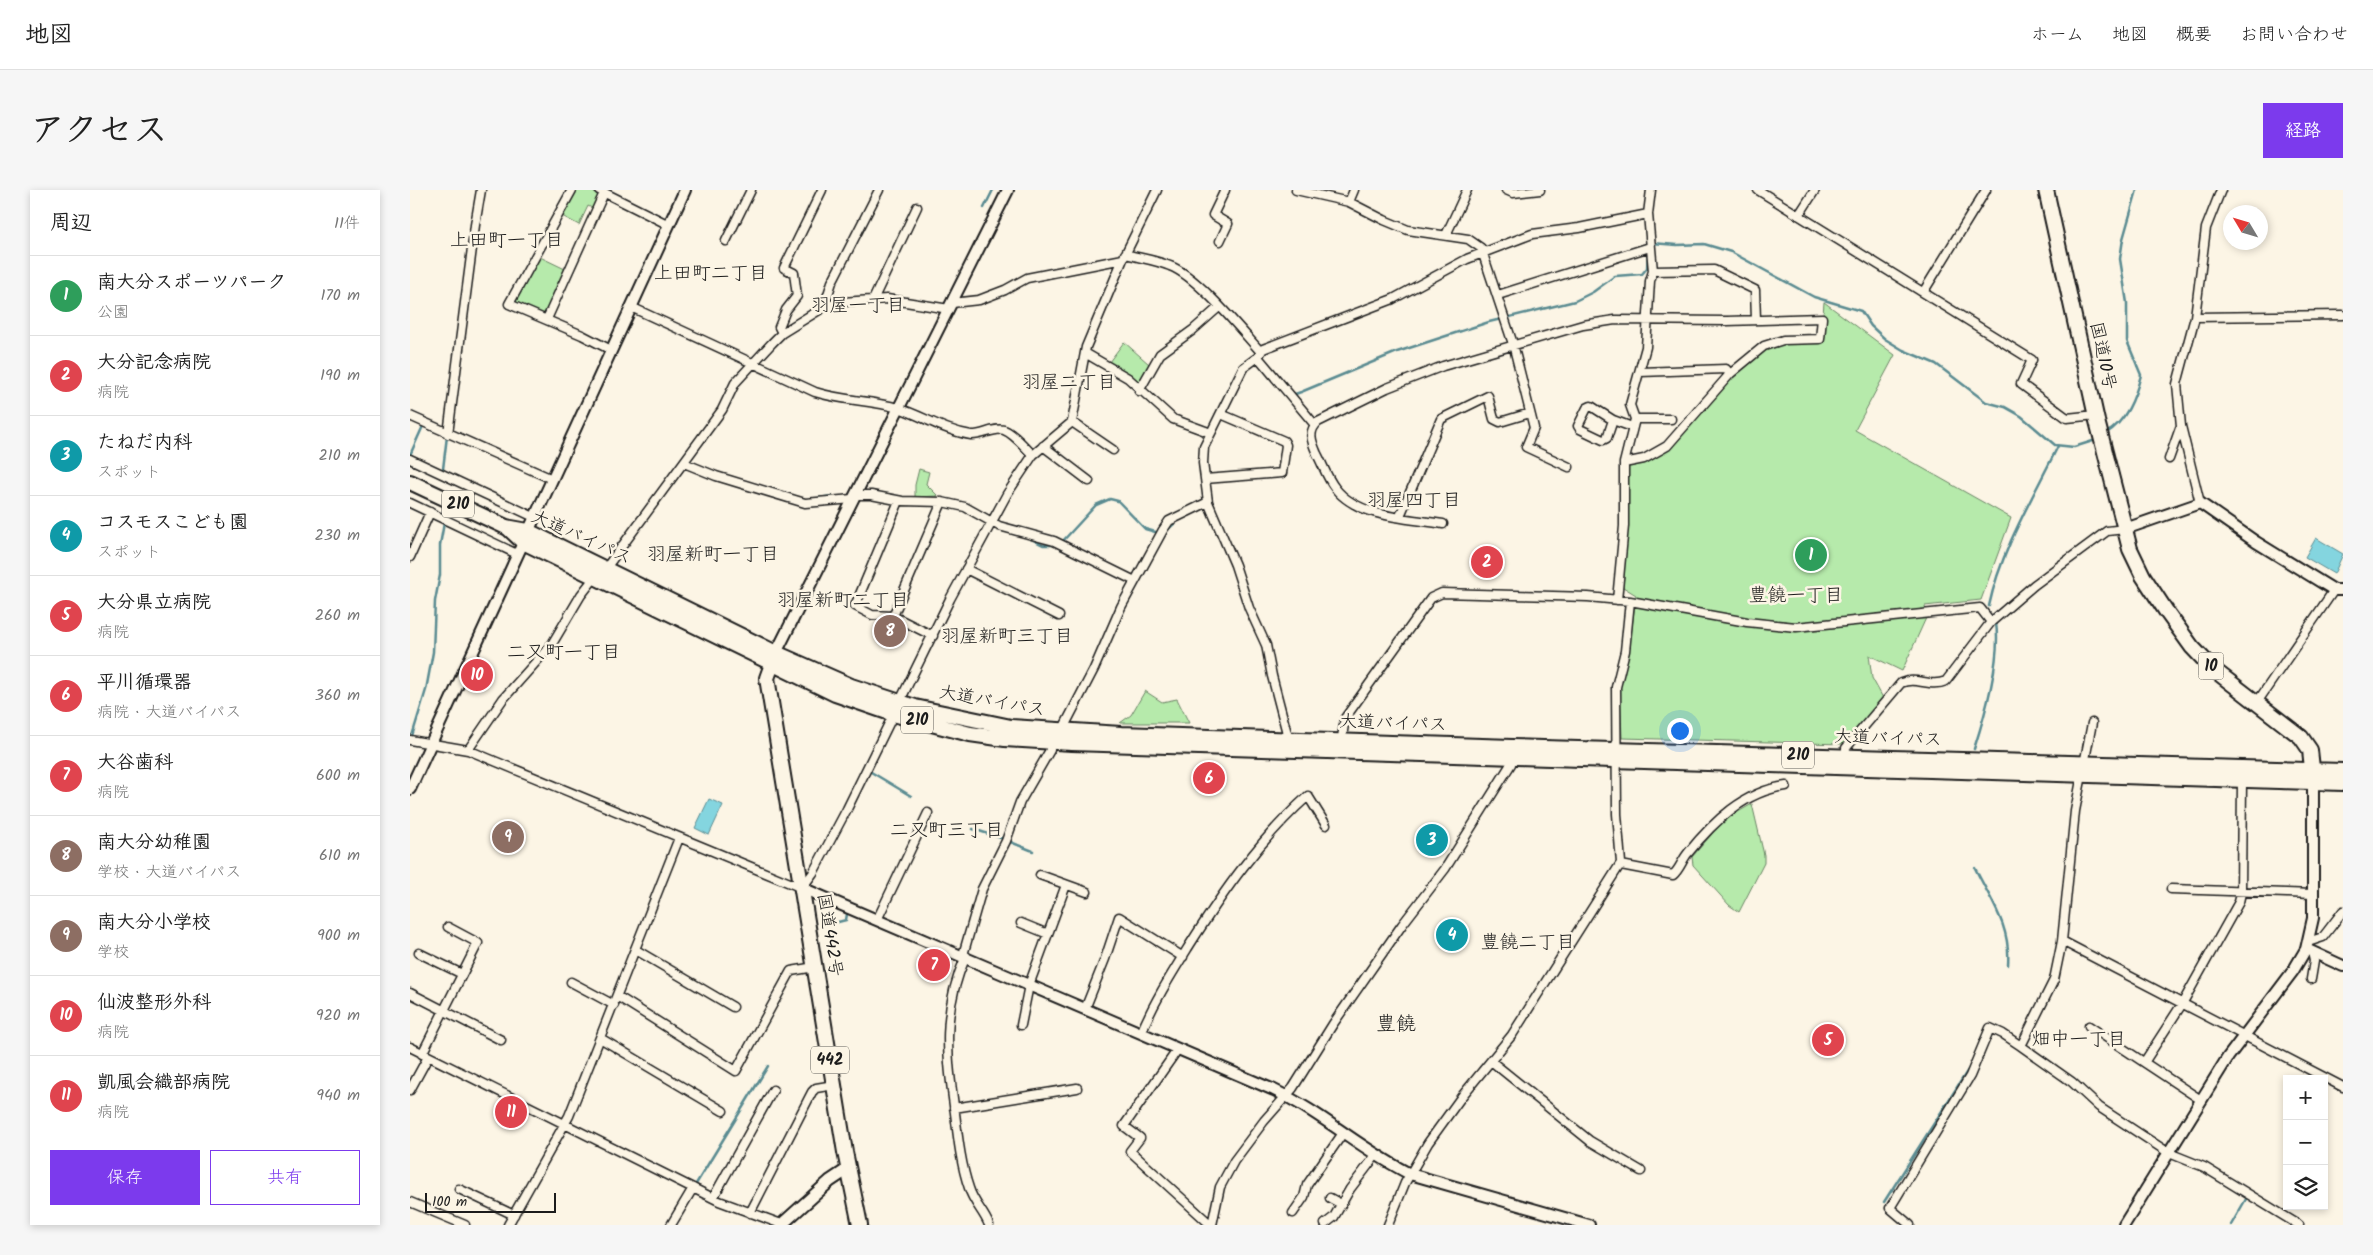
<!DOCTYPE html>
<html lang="ja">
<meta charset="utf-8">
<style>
:root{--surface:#fff;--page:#f6f6f6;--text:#222;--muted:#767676;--line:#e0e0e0;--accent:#7c3aed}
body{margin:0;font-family:Kalam,"Klee One",sans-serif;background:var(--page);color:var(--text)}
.controls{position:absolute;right:15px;bottom:15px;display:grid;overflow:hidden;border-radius:0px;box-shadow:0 2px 8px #0003}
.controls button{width:45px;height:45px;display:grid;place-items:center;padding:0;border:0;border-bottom:1px solid var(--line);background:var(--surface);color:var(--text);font:25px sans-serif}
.compass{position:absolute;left:1813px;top:15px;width:45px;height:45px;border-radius:50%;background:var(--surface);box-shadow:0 2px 8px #0003;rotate:308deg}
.scale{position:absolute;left:15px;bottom:12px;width:131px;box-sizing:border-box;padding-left:5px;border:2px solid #1c1c1c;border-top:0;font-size:14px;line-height:18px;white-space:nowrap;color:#1c1c1c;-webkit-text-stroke:4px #fcf5e5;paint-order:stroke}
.you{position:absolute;left:1269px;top:540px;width:18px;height:18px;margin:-12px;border:4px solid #fff;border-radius:50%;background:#1a73e8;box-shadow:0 0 0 8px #1a73e833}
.badge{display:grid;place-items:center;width:32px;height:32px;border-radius:50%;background:var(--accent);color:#fff;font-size:16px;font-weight:700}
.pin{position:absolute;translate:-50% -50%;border:2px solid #fff;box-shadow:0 1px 5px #0006}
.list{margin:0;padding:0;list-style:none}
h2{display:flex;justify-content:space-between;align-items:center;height:65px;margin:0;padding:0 20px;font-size:21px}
h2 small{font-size:16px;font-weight:400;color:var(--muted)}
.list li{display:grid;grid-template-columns:32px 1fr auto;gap:15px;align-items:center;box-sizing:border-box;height:80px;padding:0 20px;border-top:1px solid var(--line)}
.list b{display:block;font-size:19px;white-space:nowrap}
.list p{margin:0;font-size:16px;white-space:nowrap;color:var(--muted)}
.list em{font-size:16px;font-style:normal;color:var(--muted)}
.actions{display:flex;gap:10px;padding:15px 20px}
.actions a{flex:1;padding:11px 0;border:1px solid var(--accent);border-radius:0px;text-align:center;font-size:18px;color:var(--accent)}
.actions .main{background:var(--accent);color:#fff}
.icon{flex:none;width:28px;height:28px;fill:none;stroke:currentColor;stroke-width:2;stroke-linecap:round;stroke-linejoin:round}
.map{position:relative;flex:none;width:1933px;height:1035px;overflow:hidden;border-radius:0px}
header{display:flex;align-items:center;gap:30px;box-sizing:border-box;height:70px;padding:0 25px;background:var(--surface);border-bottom:1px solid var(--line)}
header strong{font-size:24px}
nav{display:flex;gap:28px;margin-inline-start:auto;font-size:18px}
.intro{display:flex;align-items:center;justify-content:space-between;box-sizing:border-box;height:120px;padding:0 30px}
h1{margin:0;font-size:35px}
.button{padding:12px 22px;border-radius:0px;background:var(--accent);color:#fff;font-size:18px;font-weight:700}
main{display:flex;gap:30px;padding:0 30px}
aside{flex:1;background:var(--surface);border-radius:0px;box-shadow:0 2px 8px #0003}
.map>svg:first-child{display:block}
.green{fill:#b6eaab;stroke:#698364}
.water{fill:#84d5df;stroke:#5a8b91}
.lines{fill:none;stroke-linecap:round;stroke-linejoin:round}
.stream{stroke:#5a8b91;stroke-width:2.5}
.minor-casing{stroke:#1c1c1c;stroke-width:11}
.tertiary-casing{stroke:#1c1c1c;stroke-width:14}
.secondary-casing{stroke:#1c1c1c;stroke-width:15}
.trunk-casing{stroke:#1c1c1c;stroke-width:18}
.minor{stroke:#fcf5e5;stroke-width:8}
.tertiary{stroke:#fcf5e5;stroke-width:10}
.secondary{stroke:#fcf5e5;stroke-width:11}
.trunk{stroke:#fcf5e5;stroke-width:14}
.labels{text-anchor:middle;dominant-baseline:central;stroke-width:5;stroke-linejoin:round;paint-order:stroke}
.shield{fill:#fcf5e5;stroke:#5f5d58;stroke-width:1}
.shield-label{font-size:16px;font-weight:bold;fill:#1c1c1c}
.street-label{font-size:18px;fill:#1c1c1c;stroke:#fcf5e5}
.neighbourhood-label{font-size:19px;fill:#1c1c1c;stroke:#fcf5e5}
.quarter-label{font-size:20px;fill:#1c1c1c;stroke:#fcf5e5}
</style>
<header>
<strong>地図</strong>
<nav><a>ホーム</a><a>地図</a><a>概要</a><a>お問い合わせ</a></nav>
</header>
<div class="intro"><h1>アクセス</h1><a class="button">経路</a></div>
<main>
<aside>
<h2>周辺<small>11件</small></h2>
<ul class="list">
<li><span class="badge" style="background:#2e9e5b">1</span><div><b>南大分スポーツパーク</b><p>公園</p></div><em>170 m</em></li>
<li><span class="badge" style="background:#e0444e">2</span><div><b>大分記念病院</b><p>病院</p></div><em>190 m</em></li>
<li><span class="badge" style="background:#0f9aa8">3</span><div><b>たねだ内科</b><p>スポット</p></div><em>210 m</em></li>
<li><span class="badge" style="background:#0f9aa8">4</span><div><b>コスモスこども園</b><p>スポット</p></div><em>230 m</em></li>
<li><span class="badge" style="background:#e0444e">5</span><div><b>大分県立病院</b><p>病院</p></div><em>260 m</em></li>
<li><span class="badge" style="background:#e0444e">6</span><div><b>平川循環器</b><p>病院 · 大道バイパス</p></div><em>360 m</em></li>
<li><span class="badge" style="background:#e0444e">7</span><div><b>大谷歯科</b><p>病院</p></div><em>600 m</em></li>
<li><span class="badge" style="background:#8d6e63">8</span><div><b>南大分幼稚園</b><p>学校 · 大道バイパス</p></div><em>610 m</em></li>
<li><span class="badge" style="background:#8d6e63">9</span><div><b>南大分小学校</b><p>学校</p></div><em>900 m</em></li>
<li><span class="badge" style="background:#e0444e">10</span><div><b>仙波整形外科</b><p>病院</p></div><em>920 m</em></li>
<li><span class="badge" style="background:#e0444e">11</span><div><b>凱風会織部病院</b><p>病院</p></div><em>940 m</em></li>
</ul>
<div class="actions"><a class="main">保存</a><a>共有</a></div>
</aside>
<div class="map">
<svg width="1933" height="1035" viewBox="0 0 1933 1035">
<rect width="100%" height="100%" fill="#fcf5e5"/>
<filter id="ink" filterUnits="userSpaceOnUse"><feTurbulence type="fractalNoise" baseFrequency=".02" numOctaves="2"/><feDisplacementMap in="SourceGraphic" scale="10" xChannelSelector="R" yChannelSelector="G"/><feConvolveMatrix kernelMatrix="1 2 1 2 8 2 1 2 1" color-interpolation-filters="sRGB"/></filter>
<g filter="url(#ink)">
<path class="green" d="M 166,0 L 182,0 L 191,5 L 184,19 L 178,16 L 169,35 L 152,26 Z
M 130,67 L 155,79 L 135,125 L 105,112 Z
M 1414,112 L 1485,165 L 1445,240 L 1601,328 L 1571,410 L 1515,416 L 1516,428 L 1492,481 L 1459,465 L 1462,488 L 1473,508 L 1433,554 L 1212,548 L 1210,498 L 1219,462 L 1226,405 L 1213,397 L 1218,333 L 1216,304 L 1218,276 C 1267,266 1295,214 1328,181 C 1336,172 1344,163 1355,158 C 1372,150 1393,151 1411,151 Z
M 714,152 L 739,174 L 729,197 L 699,172 Z
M 509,279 L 519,282 L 516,294 L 528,306 L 505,307 L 505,295 Z
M 735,501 L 752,512 L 767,509 L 779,533 L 710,533 L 721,525 Z
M 1342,614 L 1354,665 L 1354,673 L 1329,722 L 1319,715 L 1283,675 L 1282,667 L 1314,630 Z"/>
<path class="water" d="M 1906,348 L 1933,364 L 1924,384 L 1895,367 Z
M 299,609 L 313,615 L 299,645 L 285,638 Z"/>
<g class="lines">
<path class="stream" d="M 574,18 L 583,0
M 1242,53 L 1267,55 L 1294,54 L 1321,62 L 1404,107 L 1451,121 L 1461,136 L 1475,149 L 1493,160 L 1526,174 L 1576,212 L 1595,217 L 1611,226 L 1645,255 L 1664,257 L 1686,250
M 881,202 L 885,204 L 891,202 L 987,162 L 1079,132 L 1165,111 L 1183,102 L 1205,86 L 1232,84 L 1237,78 L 1238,60
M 1695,244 C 1716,232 1725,208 1731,185 L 1717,151 L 1717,113 L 1710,69 L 1713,49 L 1727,0
M 0,265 L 13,236 L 27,242
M 33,279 L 37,246
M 402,309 L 422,306
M 754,343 L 766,332 L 763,330
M 619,348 L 633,355 L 646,355
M 651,353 L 686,315 L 700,309 L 708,311 L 735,339 L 749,343
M 1579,416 C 1591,360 1623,307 1648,256
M 2,546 L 16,500 L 23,462 L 25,411 L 30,385 L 30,355 L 34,333
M 1564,559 C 1575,525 1591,468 1586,433
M 461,582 L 501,606
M 563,639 L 594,649
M 598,651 L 623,661
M 1565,678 C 1581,711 1601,736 1598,775
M 428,732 L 436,730 L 437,724
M 286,994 L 358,876
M 1474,1012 L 1558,880
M 1821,1035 L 1836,1009"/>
<defs>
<path id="minor" d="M 162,0 L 99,114 L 172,145 L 201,160
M 189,0 L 259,35
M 886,0 L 939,12 L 974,30 L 998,40 L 1058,49 L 1071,58 L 1103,154 L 1124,238 L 1116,257 L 1159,277
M 1096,0 L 1103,3 L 1130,0
M 1348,0 L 1622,170 L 1611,194 L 1657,228 L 1686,225
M 939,12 L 944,0
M 1389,25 L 1405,0
M 1036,45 L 1057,0
M 316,51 L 341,0
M 810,51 L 818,34 L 803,25 L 815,0
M 715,64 C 730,68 746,70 760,76 C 787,86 830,139 850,161
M 1243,81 L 1304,80 L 1345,100 L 1346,130
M 1514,101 L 1576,0
M 1088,105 L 1240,57
M 463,110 L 507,17
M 542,113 L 569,110 L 595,100 L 617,88 L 713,69 L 747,0
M 221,117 L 405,202 C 433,211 461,210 488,218 C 513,226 535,241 561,245 C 571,246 585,237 594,240 C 605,244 615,258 623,265
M 414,117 L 422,92 L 469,0
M 1785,127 L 1933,125
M 137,129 L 194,3
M 372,143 L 369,137 L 376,120 L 387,106 L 384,83 L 374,78 L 412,0
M 675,163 L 718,188 L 763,229 L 801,243 L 794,257 L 793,273 L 798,312 L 825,375 L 839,418 L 856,455 L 862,486 L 879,551
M 1230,182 L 1316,179 L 1320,184
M 729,201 L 750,164 L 783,140 L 809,117
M 0,226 L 142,289
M 1225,229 L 1261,229
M 1203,230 L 1181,216 L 1177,218 L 1168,236 L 1170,239 L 1193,250 L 1197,248 L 1203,230 L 1222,237
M 662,232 L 703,260
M 905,235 L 848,167 L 853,159 L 983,109 L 1057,69 L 1122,44 L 1169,38 L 1238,24
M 801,243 L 833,178 L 848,167
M 38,244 L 65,35 L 71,0
M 633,256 L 679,291
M 0,269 L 124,327
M 1759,269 L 1770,238
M 274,273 L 306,286 L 395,313 L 443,309
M 1214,273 L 1225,229 L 1220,215 L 1236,157 L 1240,91 L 1243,81 L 1238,24 L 1241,0
M 795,289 L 872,283 L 876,255 L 874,251 L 811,224
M 445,305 L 461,305 L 492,311 L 532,312 L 555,317 L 589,336 L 644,351 L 725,391
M 489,311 L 445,416 L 462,425 L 483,426 L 523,446
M 0,313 L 107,364
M 1790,313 L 1771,236 L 1767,194 L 1785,127 L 1796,38 L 1811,0
M 990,326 L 1031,229 L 1078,206 L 1084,229 L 1090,232 L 1120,223
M 1033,334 C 999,328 948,328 925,298 C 917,288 913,275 907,264 C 902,252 897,242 908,232 L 977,198 L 1033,176 L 1173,135 L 1205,130 L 1317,131 L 1412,128 L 1410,149 L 1373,150 L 1354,156 L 1320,184 L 1257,256 L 1234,269 L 1214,273 L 1214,336 L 1207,410
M 0,367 L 20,322
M 196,378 L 312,220 L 325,193 L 362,153 L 372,143 L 414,117 L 432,112 L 477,109 L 539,119
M 556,379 L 649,426
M 1220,411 L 1337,432 L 1386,437 L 1570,418 L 1581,432
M 483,426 L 532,312
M 1850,508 L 1924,400
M 655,543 L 655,535 L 684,479 L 711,417 L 753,340 L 759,331 L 798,312
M 0,550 L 58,560 L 392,698 L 403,683 L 437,619 L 540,409 L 597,304 L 623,265 L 662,232 L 676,157 L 713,69
M 931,554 L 935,528 L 1021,408 L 1032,403 L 1178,407 L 1220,411 L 1215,461 L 1206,497 L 1207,624 L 1211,673 L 1102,845 L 1052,906 L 1018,953 L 995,993 L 978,1035
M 58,560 L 93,509 L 142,454 L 171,405 L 185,387
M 1436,567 L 1436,558 L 1491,493 C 1506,486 1520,498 1536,491 L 1581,432 L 1624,395 L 1697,341 L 1715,339
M 1211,675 L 1263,685 C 1270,679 1272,670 1278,663 C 1303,632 1335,601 1376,596
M 630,685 L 677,702
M 1761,699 L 1903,704
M 467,730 L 518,623
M 611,733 L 638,744
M 1652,751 L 1933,897
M 1898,752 L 1913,747 L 1933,721
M 226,760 L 323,817
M 9,763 L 52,784
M 553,765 L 572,699 L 596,651 L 610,612 L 640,560 L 639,549
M 556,766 C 531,821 537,866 545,923 C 548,948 551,975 559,998 C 563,1012 574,1022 579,1035
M 1901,789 L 1904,771 L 1902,762
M 161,792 L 204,815
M 0,803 L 91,850
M 207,806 L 326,881 L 381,781 L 405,777
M 675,819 L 695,769 L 709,727 L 773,767
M 611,835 L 619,795 L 656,695
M 1679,836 L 1791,910
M 731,843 C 744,812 761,785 779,756 C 813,702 850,649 898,606 L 916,635
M 190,848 L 313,921
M 1611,856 L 1644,790 L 1652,751 L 1665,621 L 1682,533
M 0,857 L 309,1011 L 374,1035
M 768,859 L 714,936 L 730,948 L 720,961 L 801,1035
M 12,864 L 68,753 L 38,737
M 1081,871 L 1180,951 L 1231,981
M 1735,871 L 1772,814 L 1829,712 L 1831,703 L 1832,590
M 0,900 L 18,867
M 544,918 L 667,898
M 49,999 L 104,1025
M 303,1008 L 363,900
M 920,1008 L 931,1014
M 0,1012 L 55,1035
M 340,1023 L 402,902 L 406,898 L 424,895
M 883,1023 L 894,1007 L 897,995 L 933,943
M 915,1034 L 924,1027 L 940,999 L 966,965
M 98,1035 L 159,926 L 269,648
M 261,1035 L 283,998
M 802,1035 L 810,997 L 824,971 L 854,931 L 883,898 L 923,834 L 992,735 L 1035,679 L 1101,574 L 1102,564
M 1500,1035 L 1480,1018 L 1560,886 L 1580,838 L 1593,844 L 1611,856 L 1662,892 L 1689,917 L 1759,963 L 1794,977 L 1889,1035"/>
<path id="tertiary" d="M 1715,339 L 1790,313 L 1846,352 L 1924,400 L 1933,400
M 366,463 L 598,0
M 0,599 L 275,0
M 392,698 L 864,900 C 912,923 952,960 1000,984 L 1179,1035
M 1896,759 L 1933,776
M 1714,1035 L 1818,867 L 1883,781 L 1896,759 L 1903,728 L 1903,593"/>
<path id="secondary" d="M 371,1035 L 420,991 L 438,979"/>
<path id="trunk" d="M 1636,0 L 1687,231 L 1720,359 L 1733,386 L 1756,421 L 1782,457 L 1803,479 L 1891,547 L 1900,560 L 1903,587
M 0,292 L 96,337 L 118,341 L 366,463 L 441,496 L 505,517 L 601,537 L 711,544 L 1102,557 L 1933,581
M 97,337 L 113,352 L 425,504 L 483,524 L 560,544 L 595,549 L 662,553 L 1933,593
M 365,466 L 357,488 L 435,962 L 450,1035"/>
</defs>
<use href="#minor" class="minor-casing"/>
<use href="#tertiary" class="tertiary-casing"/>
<use href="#secondary" class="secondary-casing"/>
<use href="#trunk" class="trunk-casing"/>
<use href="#minor" class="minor"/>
<use href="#tertiary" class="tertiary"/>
<use href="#secondary" class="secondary"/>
<use href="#trunk" class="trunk"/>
</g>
</g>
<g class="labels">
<g class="shield">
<rect x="32" y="300.5" width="32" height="27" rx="4"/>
<rect x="1788.5" y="462.5" width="25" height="27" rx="4"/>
<rect x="491" y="516.5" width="32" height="27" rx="4"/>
<rect x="1372" y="551.5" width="32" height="27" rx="4"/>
<rect x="401" y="856.5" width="38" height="27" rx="4"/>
</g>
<g class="shield-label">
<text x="48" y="314">210</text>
<text x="1801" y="476">10</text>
<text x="507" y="530">210</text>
<text x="1388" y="565">210</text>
<text x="420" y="870">442</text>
</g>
<g class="street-label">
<text transform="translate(1692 166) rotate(78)">国道10号</text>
<text transform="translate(171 348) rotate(24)">大道バイパス</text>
<text transform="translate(582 512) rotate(10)">大道バイパス</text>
<text transform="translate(983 534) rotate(2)">大道バイパス</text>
<text transform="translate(1478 549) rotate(2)">大道バイパス</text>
<text transform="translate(419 745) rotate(81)">国道442号</text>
</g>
<g class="neighbourhood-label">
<text x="97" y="51">上田町一丁目</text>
<text x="301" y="84">上田町二丁目</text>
<text x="448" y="116">羽屋一丁目</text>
<text x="659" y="193">羽屋二丁目</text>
<text x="1004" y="311">羽屋四丁目</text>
<text x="303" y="365">羽屋新町一丁目</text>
<text x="1386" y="406">豊饒一丁目</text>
<text x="433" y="411">羽屋新町二丁目</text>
<text x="597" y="447">羽屋新町三丁目</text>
<text x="154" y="463">二又町一丁目</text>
<text x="537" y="641">二又町三丁目</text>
<text x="1118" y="753">豊饒二丁目</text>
<text x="1669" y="850">畑中一丁目</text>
</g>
<g class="quarter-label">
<text x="986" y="835">豊饒</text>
</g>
</g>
</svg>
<div class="controls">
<button>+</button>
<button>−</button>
<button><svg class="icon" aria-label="layers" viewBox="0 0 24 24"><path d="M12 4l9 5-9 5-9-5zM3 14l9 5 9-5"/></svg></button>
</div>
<svg class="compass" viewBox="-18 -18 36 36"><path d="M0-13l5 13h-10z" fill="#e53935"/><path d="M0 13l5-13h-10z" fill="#767676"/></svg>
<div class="scale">100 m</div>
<div class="you"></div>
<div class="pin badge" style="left:1401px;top:365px;background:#2e9e5b">1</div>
<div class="pin badge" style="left:1077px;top:372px;background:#e0444e">2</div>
<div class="pin badge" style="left:1022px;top:650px;background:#0f9aa8">3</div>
<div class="pin badge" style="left:1042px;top:745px;background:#0f9aa8">4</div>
<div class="pin badge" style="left:1418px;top:850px;background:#e0444e">5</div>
<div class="pin badge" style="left:799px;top:588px;background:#e0444e">6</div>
<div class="pin badge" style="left:524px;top:775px;background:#e0444e">7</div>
<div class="pin badge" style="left:480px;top:441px;background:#8d6e63">8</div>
<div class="pin badge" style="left:98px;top:647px;background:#8d6e63">9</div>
<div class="pin badge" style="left:67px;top:485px;background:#e0444e">10</div>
<div class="pin badge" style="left:101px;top:922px;background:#e0444e">11</div>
</div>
</main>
